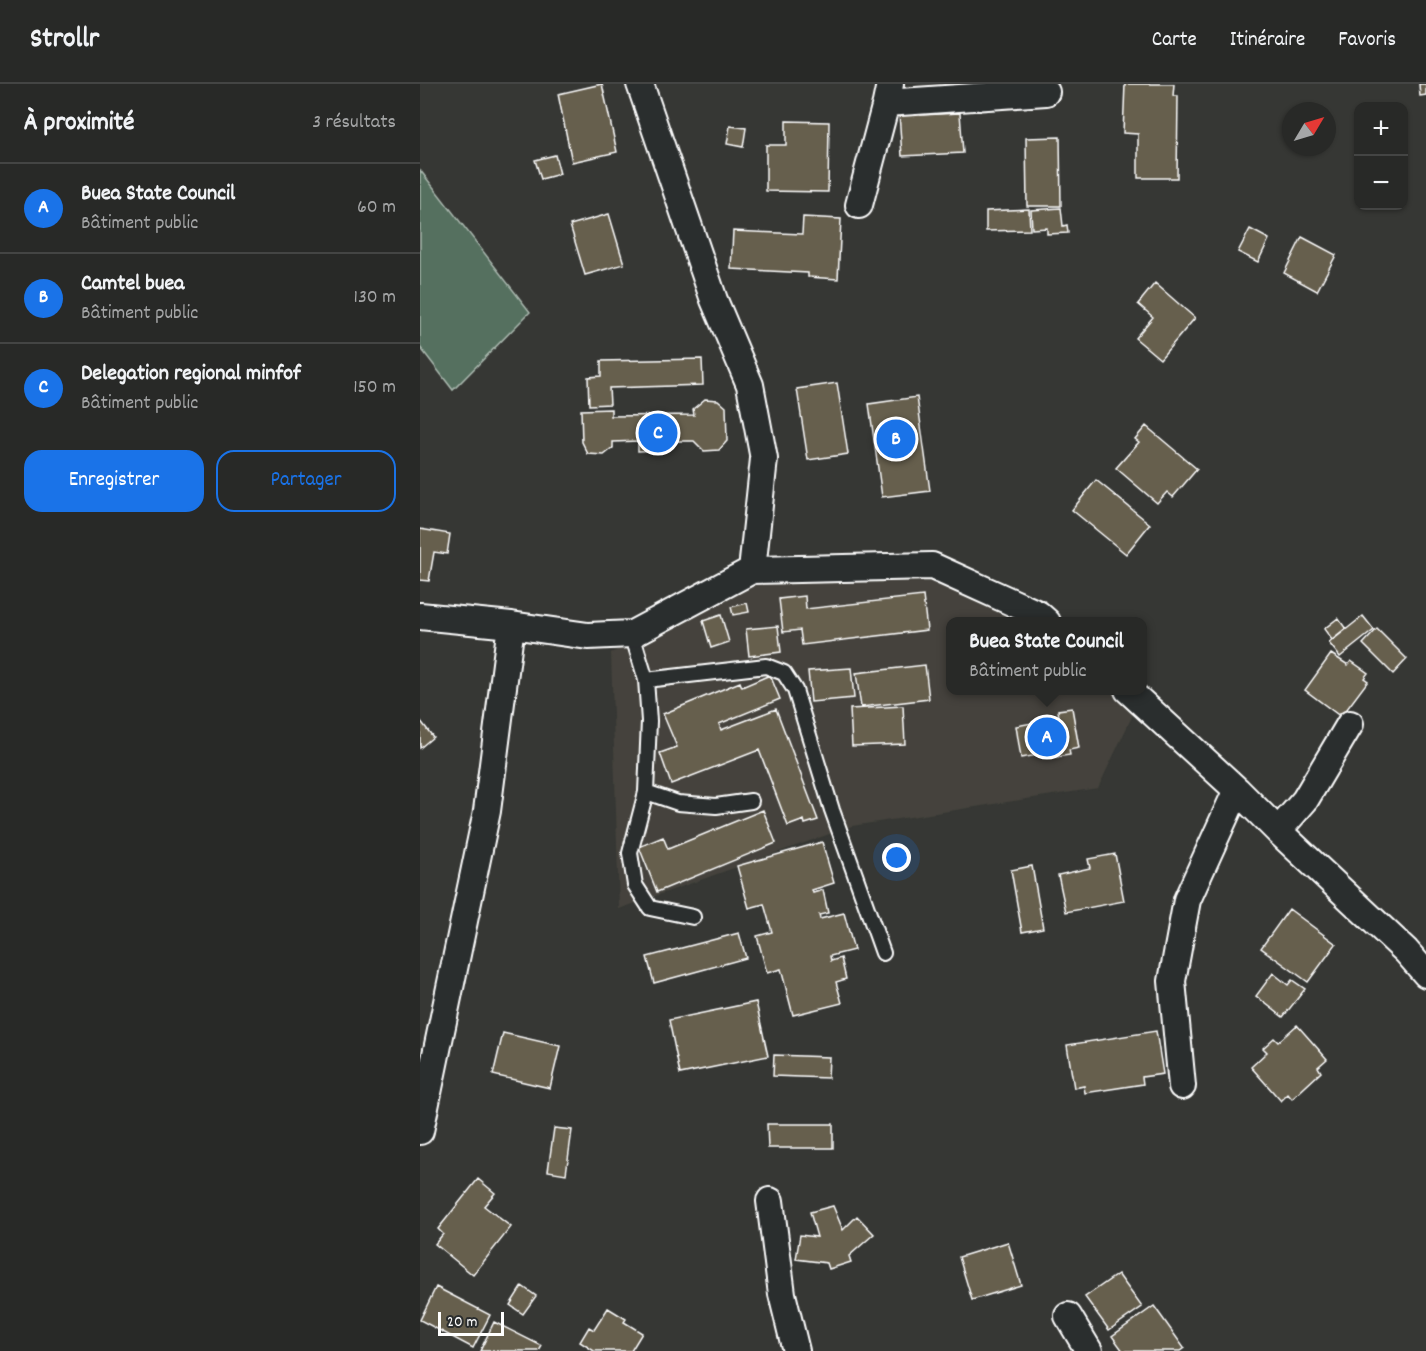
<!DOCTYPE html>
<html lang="fr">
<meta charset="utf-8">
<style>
:root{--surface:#282927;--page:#30312f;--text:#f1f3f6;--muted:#a5a6a7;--line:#444544;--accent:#1a73e8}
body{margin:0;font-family:Dekko,sans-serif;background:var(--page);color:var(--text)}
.controls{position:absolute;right:18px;top:18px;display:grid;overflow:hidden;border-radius:12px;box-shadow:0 2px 4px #0004}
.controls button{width:54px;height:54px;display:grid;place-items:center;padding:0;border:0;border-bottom:2px solid var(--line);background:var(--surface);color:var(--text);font:30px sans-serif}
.compass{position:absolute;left:862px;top:18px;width:54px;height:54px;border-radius:50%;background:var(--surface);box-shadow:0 2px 4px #0004;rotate:52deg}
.scale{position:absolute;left:18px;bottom:15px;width:66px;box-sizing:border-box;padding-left:6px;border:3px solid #fff;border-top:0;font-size:16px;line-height:21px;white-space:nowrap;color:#fff;-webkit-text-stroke:4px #2a2d2e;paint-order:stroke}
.you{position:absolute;left:477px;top:774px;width:21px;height:21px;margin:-15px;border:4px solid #fff;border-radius:50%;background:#1a73e8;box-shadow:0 0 0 9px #1a73e833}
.badge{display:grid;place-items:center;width:39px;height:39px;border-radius:50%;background:var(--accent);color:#fff;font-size:20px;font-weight:700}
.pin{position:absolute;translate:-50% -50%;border:3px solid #fff;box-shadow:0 2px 6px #0006}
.popup{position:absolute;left:526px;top:533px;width:201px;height:78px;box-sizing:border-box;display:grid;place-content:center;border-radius:12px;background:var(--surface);filter:drop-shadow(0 2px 4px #0005);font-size:20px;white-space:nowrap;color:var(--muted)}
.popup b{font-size:22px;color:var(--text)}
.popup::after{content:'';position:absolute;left:50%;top:100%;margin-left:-12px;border:12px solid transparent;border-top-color:var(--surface)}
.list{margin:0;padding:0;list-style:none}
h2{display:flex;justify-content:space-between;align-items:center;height:78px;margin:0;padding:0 24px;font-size:26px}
h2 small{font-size:20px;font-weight:400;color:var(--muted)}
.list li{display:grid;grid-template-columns:39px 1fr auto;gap:18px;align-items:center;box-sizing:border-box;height:90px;padding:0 24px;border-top:2px solid var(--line)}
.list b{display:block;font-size:22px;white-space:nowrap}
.list p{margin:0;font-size:20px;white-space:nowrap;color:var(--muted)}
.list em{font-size:20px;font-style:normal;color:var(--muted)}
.actions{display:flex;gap:12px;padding:18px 24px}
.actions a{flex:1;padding:14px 0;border:2px solid var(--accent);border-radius:18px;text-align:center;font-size:21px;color:var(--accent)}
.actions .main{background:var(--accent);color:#fff}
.map{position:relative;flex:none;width:1006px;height:1267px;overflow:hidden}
header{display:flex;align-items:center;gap:36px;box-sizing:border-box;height:84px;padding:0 30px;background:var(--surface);border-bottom:2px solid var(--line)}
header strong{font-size:28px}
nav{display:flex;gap:33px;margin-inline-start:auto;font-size:21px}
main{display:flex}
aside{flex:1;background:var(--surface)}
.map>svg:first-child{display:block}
.built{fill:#44433c}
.green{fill:#55705f;stroke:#aab8af;stroke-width:1.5}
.building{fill:#665e4e;stroke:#fff;stroke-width:1.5}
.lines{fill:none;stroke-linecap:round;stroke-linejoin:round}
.service-casing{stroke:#fff;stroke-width:18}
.minor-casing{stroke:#fff;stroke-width:30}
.service{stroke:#2a2d2e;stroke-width:14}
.minor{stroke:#2a2d2e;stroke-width:26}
</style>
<header>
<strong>Strollr</strong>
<nav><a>Carte</a><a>Itinéraire</a><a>Favoris</a></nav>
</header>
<main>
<aside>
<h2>À proximité<small>3 résultats</small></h2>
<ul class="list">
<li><span class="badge">A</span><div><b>Buea State Council</b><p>Bâtiment public</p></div><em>60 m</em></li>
<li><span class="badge">B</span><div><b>Camtel buea</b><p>Bâtiment public</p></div><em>130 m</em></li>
<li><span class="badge">C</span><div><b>Delegation regional minfof</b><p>Bâtiment public</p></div><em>150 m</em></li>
</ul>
<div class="actions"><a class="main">Enregistrer</a><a>Partager</a></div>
</aside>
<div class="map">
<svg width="1006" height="1267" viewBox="0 0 1006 1267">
<rect width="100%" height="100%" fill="#363734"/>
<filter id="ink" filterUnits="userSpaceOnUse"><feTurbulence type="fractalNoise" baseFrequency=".0167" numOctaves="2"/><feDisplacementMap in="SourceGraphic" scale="12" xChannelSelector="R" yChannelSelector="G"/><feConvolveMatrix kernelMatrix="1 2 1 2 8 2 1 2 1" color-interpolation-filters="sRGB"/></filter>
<g filter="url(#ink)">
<path class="built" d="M 509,486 L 622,537 L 531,538 L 531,606 L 703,607 L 718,620 L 678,704 L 432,742 L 199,825 L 191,569 L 332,494 Z"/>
<path class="green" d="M 0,86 L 110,228 L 33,306 L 0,263 Z"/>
<path class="building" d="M 182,0 L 197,68 L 152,78 L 138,10 Z
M 705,0 L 754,0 L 753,12 L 758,12 L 757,94 L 718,94 L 718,50 L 703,49 Z
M 999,0 L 1006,0 L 1006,11 L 1000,12 Z
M 501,27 L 501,31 L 540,29 L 543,69 L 482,72 L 479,29 Z
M 366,37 L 409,38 L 408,108 L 346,107 L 346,61 L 366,61 Z
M 310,42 L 326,44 L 323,63 L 307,60 Z
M 640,53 L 641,122 L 607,122 L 606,54 Z
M 135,71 L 140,90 L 121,95 L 115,76 Z
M 641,124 L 643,142 L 647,141 L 648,149 L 627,150 L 627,144 L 612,145 L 611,126 Z
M 609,125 L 610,146 L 566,147 L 566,127 Z
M 189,130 L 204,180 L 165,191 L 150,141 Z
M 383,133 L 421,135 L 418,195 L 388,193 L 388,189 L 311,185 L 313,147 L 382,150 Z
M 830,145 L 849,155 L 838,178 L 818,168 Z
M 882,153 L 916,171 L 897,207 L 864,189 Z
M 735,199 L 775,234 L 740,275 L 715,254 L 733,233 L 718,220 Z
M 282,275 L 283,301 L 189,304 L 190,320 L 169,321 L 168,293 L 181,292 L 181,277 Z
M 417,299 L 428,370 L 388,376 L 377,305 Z
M 497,313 L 510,407 L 462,413 L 449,320 Z
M 285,315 L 298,316 L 306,323 L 307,357 L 299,366 L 284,367 L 274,357 L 242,357 L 242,366 L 218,367 L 218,357 L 193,358 L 193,364 L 184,371 L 168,370 L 162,358 L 161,326 L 191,325 L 191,332 L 274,331 L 273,325 Z
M 726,342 L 777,385 L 753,413 L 747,408 L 737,419 L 696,384 L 719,358 L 715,355 Z
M 676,396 L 730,440 L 706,470 L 652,426 Z
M 0,445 L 30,450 L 27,470 L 14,468 L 9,497 L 0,496 Z
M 385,512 L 386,525 L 503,512 L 507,546 L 382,561 L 380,546 L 363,548 L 359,515 Z
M 327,519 L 329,528 L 313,531 L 311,523 Z
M 301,531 L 309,558 L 291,564 L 283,537 Z
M 943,532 L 954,546 L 920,573 L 909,559 Z
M 918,534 L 926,545 L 912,556 L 904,545 Z
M 358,542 L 361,568 L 329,572 L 326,545 Z
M 957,545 L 987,575 L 973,590 L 943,560 Z
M 911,570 L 928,581 L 931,577 L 948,589 L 944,594 L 948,597 L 921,633 L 885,606 Z
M 505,581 L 509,615 L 441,623 L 436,589 Z
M 431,584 L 434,614 L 391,618 L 388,587 Z
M 350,591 L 360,615 L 299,640 L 301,646 L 356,625 L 398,736 L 385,740 L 384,736 L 368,742 L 339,666 L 251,700 L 240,669 L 257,663 L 243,630 L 320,598 L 322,603 Z
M 483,622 L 485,660 L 432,662 L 430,625 Z
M 652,624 L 659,664 L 649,666 L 650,671 L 631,674 L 630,669 L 601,674 L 596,642 L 639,634 L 638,626 Z
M 0,636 L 13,653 L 0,664 Z
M 343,726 L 356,759 L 237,808 L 219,763 L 243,753 L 248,765 Z
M 402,758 L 414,799 L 392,806 L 393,809 L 403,806 L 408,829 L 399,831 L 400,835 L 424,829 L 434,866 L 410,872 L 411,877 L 421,874 L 426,895 L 416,898 L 422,919 L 373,931 L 361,885 L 347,889 L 337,852 L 352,848 L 344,820 L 329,824 L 317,782 Z
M 695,770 L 704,817 L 646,828 L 638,791 L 670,784 L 668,775 Z
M 612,782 L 623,844 L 602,848 L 591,786 Z
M 869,825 L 916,860 L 888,898 L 841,864 Z
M 319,849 L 326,874 L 234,899 L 227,873 Z
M 853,889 L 868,901 L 872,896 L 885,905 L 863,933 L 836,912 Z
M 336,918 L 348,972 L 260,990 L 249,936 Z
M 877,941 L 907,975 L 898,983 L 901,988 L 872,1015 L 868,1010 L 861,1017 L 831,983 L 847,968 L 843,964 L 854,954 L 858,958 Z
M 736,947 L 743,990 L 722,993 L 723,1000 L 665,1009 L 664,1002 L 654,1004 L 647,961 Z
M 83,949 L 140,962 L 130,1004 L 73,991 Z
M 354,971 L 409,973 L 408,994 L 353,992 Z
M 347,1040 L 413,1040 L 413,1064 L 348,1064 Z
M 134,1044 L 152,1046 L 146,1090 L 128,1087 Z
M 58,1095 L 75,1109 L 64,1122 L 91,1143 L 53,1191 L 15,1160 L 23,1150 L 18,1145 Z
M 413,1122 L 423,1146 L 437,1132 L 454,1150 L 429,1172 L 431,1178 L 409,1185 L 407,1179 L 376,1175 L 380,1151 L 397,1153 L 390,1128 Z
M 588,1158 L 601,1201 L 552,1216 L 539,1173 Z
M 698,1190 L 722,1223 L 689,1246 L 665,1213 Z
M 102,1202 L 116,1212 L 103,1230 L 90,1221 Z
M 16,1203 L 70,1231 L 53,1264 L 0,1236 Z
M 734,1222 L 764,1264 L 760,1267 L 703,1267 L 692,1252 Z
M 188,1224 L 206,1235 L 204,1238 L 222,1249 L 211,1267 L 174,1267 L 160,1258 L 169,1243 L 174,1246 Z
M 74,1238 L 122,1262 L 119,1267 L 60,1267 Z"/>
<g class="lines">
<defs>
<path id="service" d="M 212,550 L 226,596 L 229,637 L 226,708 L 210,769 L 215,801 L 230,824 L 273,833
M 226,596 L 346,582 L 364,589 L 375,606 L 412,726 L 463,869
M 226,708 L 258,719 L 296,722 L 331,717"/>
<path id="minor" d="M 220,0 L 294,216 L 330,301 L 344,375 L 332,486
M 470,0 L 466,19 L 626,8
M 439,121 L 466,19
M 0,532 L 91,541 L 168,552 L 212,550 L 332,486 L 512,482 L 618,530 L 627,538
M 708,606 L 817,706 L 858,747 L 986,867 L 1006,890
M 858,747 L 885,716 L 930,640
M 762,1002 L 752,897 L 767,816 L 817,706
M 0,1047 L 67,727 L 91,541
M 350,1117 L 362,1210 L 376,1267
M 648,1232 L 669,1267"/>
</defs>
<use href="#service" class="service-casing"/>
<use href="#minor" class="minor-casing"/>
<use href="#service" class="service"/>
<use href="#minor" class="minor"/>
</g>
</g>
</svg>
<div class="controls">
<button>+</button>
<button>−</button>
</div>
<svg class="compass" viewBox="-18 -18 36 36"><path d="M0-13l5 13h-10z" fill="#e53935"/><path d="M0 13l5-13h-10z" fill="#a5a6a7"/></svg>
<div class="scale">20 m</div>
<div class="you"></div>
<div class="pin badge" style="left:627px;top:653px">A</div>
<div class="popup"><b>Buea State Council</b>Bâtiment public</div>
<div class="pin badge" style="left:476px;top:355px">B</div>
<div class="pin badge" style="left:238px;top:349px">C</div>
</div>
</main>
